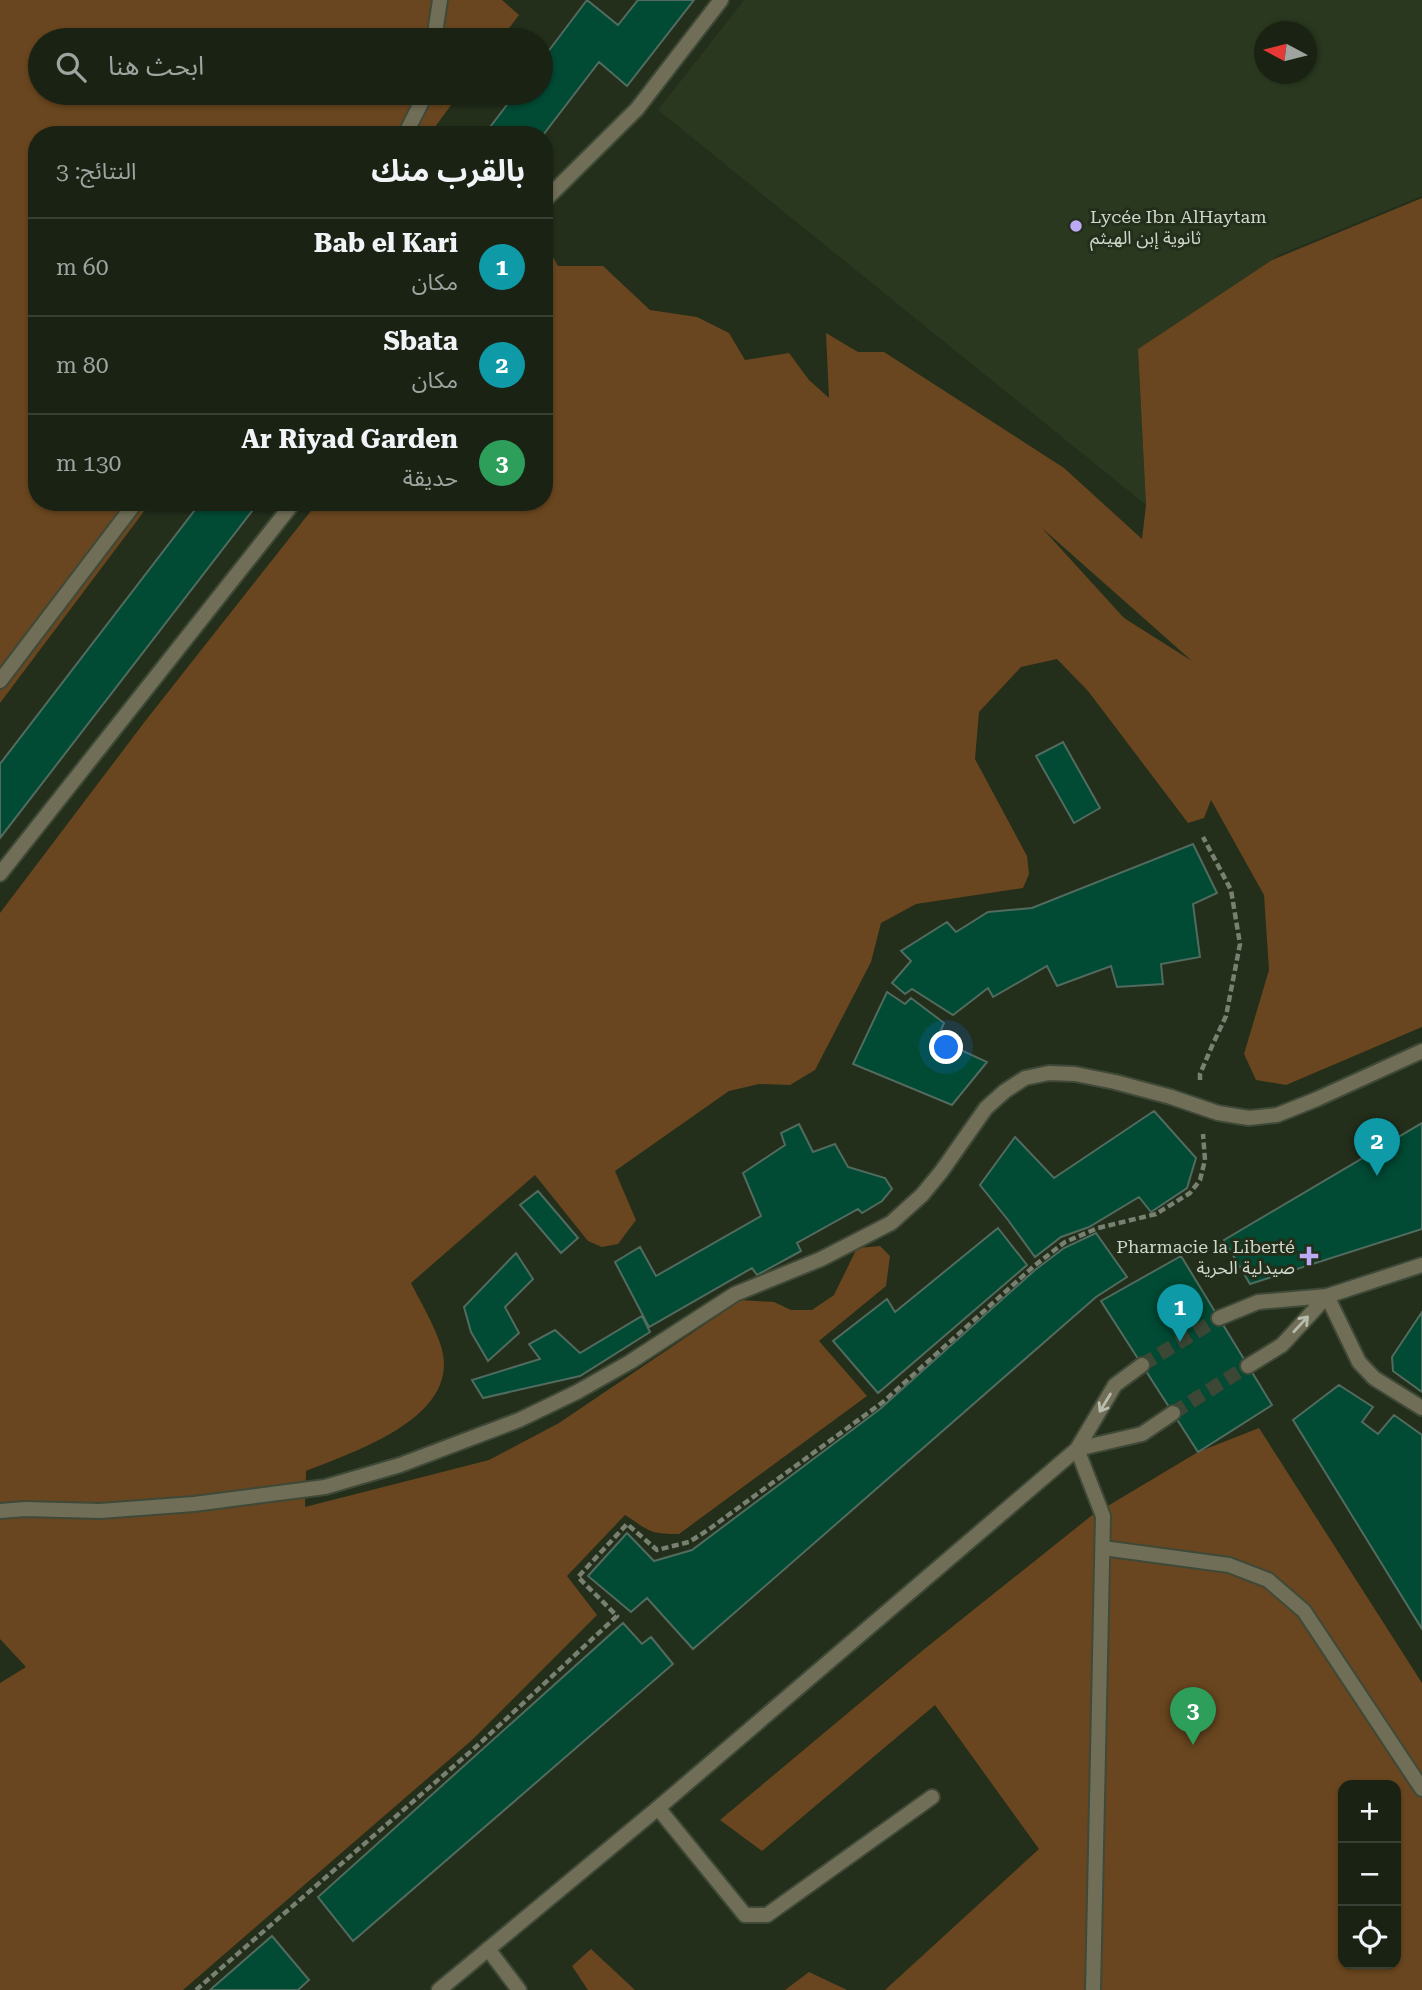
<!DOCTYPE html>
<html lang="ar">
<meta charset="utf-8">
<style>
:root{--surface:#1a2214;--page:#232a1d;--text:#f1f3f6;--muted:#9fa4a0;--line:#383f34;--accent:#bca0f2}
body{margin:0;font-family:"Roboto Serif","Noto Sans Arabic",serif;background:var(--page);color:var(--text);direction:rtl}
.controls{position:absolute;right:21px;bottom:21px;display:grid;overflow:hidden;border-radius:14px;box-shadow:0 2px 5px #0004}
.controls button{width:63px;height:63px;display:grid;place-items:center;padding:0;border:0;border-bottom:2px solid var(--line);background:var(--surface);color:var(--text);font:35px sans-serif}
.compass{position:absolute;left:1254px;top:21px;width:63px;height:63px;border-radius:50%;background:var(--surface);box-shadow:0 2px 5px #0004;rotate:277deg}
.you{position:absolute;left:947px;top:1048px;width:24px;height:24px;margin:-18px;border:5px solid #fff;border-radius:50%;background:#1a73e8;box-shadow:0 0 0 10px #1a73e833}
.badge{display:grid;place-items:center;width:46px;height:46px;border-radius:50%;background:var(--accent);color:#fff;font-size:23px;font-weight:700}
.pin{position:absolute;translate:-50% -58px;filter:drop-shadow(0 2px 4px #0008)}
.pin::after{content:'';position:absolute;top:37px;width:24px;height:21px;background:inherit;clip-path:polygon(0 0,100% 0,50% 100%)}
.list{margin:0;padding:0;list-style:none}
h2{display:flex;justify-content:space-between;align-items:center;height:91px;margin:0;padding:0 28px;font-size:30px}
h2 small{font-size:23px;font-weight:400;color:var(--muted)}
.list li{display:grid;grid-template-columns:46px 1fr auto;gap:21px;align-items:center;box-sizing:border-box;height:98px;padding:0 28px;border-top:2px solid var(--line)}
.list b{display:block;font-size:26px;white-space:nowrap}
.list p{margin:0;font-size:23px;white-space:nowrap;color:var(--muted)}
.list em{font-size:23px;font-style:normal;color:var(--muted)}
.icon{flex:none;width:38px;height:38px;fill:none;stroke:currentColor;stroke-width:2;stroke-linecap:round;stroke-linejoin:round}
.map{position:relative;flex:none;width:1422px;height:1990px;overflow:hidden;direction:ltr}
.search{position:absolute;background:var(--surface);box-shadow:0 2px 5px #0004;left:28px;top:28px;width:525px;height:77px;display:flex;align-items:center;gap:18px;box-sizing:border-box;padding:0 24px;border-radius:38px;color:var(--muted);font-size:26px}
.panel{position:absolute;background:var(--surface);box-shadow:0 2px 5px #0004;left:28px;top:126px;width:525px;height:385px;border-radius:28px;direction:rtl}
.map>svg:first-child{display:block}
.built{fill:#2a381f;fill-rule:evenodd}
.green{fill:#69461f;fill-rule:evenodd}
.building{fill:#014a33;stroke:#516b5f;stroke-width:2}
.lines{fill:none;stroke-linecap:round;stroke-linejoin:round}
.tertiary-tunnel{stroke:#3d4735;stroke-width:14;stroke-dasharray:14 7;stroke-linecap:butt}
.service-casing{stroke:#3f4937;stroke-width:18}
.minor-casing{stroke:#3f4937;stroke-width:18}
.tertiary-casing{stroke:#3f4937;stroke-width:18}
.path{stroke:#788171;stroke-width:4.5;stroke-dasharray:7 3.5;stroke-linecap:butt}
.service{stroke:#716e57;stroke-width:14}
.minor{stroke:#716e57;stroke-width:14}
.tertiary{stroke:#716e57;stroke-width:14}
.oneway{stroke:#b8bcad}
.poi-dot{fill:#bcaaf6;stroke:#232e1b;stroke-width:2.5}
.labels{text-anchor:middle;dominant-baseline:central;stroke-width:6;stroke-linejoin:round;paint-order:stroke}
.poi-label{font-size:18px;fill:#cfd6ca;stroke:#232e1b;text-anchor:start}
</style>
<div class="map">
<svg width="1422" height="1990" viewBox="0 0 1422 1990">
<rect width="100%" height="100%" fill="#232e1b"/>
<path class="built" d="M 744,0 L 1422,0 L 1422,196 L 1279,255 L 1138,349 L 1146,505 L 658,110 ZM 1264,32 L 1306,32 L 1306,74 L 1264,74 Z"/>
<path class="green" d="M 0,0 L 502,0 L 519,15 L 500,40 L 40,40 L 40,93 L 460,93 L 429,135 L 37,135 L 37,502 L 151,502 L 0,703 Z
M 1422,198 L 1422,1027 L 1286,1085 L 1256,1080 L 1244,1054 L 1269,970 L 1264,895 L 1211,800 L 1204,818 L 1188,823 L 1088,691 L 1057,659 L 1021,667 L 979,712 L 975,759 L 1027,856 L 1029,874 L 1023,888 L 916,904 L 881,923 L 871,962 L 815,1070 L 790,1085 L 759,1084 L 729,1091 L 615,1171 L 636,1220 L 618,1244 L 602,1247 L 588,1241 L 535,1175 L 411,1283 C 421,1303 434,1324 441,1346 C 463,1417 355,1451 306,1471 L 305,1507 L 489,1460 L 559,1423 L 741,1300 L 774,1302 L 791,1310 L 812,1310 L 834,1295 L 857,1248 L 880,1246 L 890,1256 L 886,1286 L 819,1341 L 867,1396 L 679,1534 C 647,1534 649,1530 625,1515 L 567,1576 L 597,1615 L 472,1740 L 183,1990 L 0,1990 L 0,1683 L 26,1667 L 0,1639 L 0,913 L 146,720 L 318,502 L 544,502 L 544,241 L 558,266 L 603,266 L 650,310 L 697,317 L 729,333 L 745,360 L 789,353 L 809,380 L 829,398 L 826,333 L 858,352 L 884,352 L 1064,468 L 1142,539 L 1146,505 L 1138,349 L 1272,260 ZM 1042,528 L 1192,661 L 1124,618 Z
M 1259,1428 L 1422,1683 L 1422,1990 L 885,1990 L 1039,1849 L 935,1705 L 762,1851 L 720,1820 L 922,1651 L 1091,1516 L 1198,1452 ZM 1343,1785 L 1396,1785 L 1396,1964 L 1343,1964 Z
M 591,1949 L 635,1990 L 588,1990 L 572,1966 Z
M 809,1972 L 847,1990 L 785,1990 Z"/>
<path class="building" d="M 587,0 L 618,25 L 638,0 L 694,0 L 627,86 L 599,62 L 543,135 L 484,135 L 516,93 L 541,93 L 541,61 Z
M 201,502 L 259,502 L 0,838 L 0,764 Z
M 1063,742 L 1100,808 L 1074,823 L 1036,756 Z
M 1193,844 L 1217,893 L 1193,904 L 1200,957 L 1161,964 L 1163,984 L 1117,987 L 1111,966 L 1057,986 L 1047,966 L 993,997 L 988,988 L 953,1015 L 912,989 L 905,994 L 892,983 L 911,961 L 901,951 L 947,922 L 956,932 L 988,912 L 1032,908 Z
M 887,992 L 905,1004 L 911,998 L 944,1023 L 937,1039 L 987,1062 L 952,1105 L 853,1064 Z
M 1154,1111 L 1196,1158 L 1187,1188 L 1151,1212 L 1139,1197 L 1089,1227 L 1061,1237 L 1035,1257 L 1008,1220 L 980,1185 L 1015,1137 L 1054,1178 Z
M 1422,1123 L 1422,1229 L 1250,1284 L 1224,1240 Z
M 799,1124 L 813,1152 L 835,1144 L 848,1167 L 885,1178 L 892,1189 L 882,1201 L 862,1213 L 858,1209 L 797,1243 L 801,1251 L 757,1275 L 752,1268 L 649,1327 L 615,1262 L 640,1247 L 656,1276 L 761,1216 L 743,1173 L 785,1145 L 781,1133 Z
M 538,1191 L 578,1238 L 561,1253 L 520,1205 Z
M 998,1228 L 1027,1265 L 878,1393 L 833,1341 L 887,1299 L 895,1312 Z
M 1096,1233 L 1127,1277 L 1096,1297 L 693,1649 L 647,1598 L 631,1612 L 588,1576 L 627,1533 L 654,1561 L 692,1550 L 880,1409 L 1035,1270 L 1064,1248 Z
M 516,1253 L 533,1279 L 505,1307 L 519,1333 L 488,1361 L 471,1332 L 464,1307 Z
M 1181,1256 L 1272,1405 L 1198,1452 L 1101,1301 Z
M 1422,1312 L 1422,1392 L 1393,1371 L 1392,1357 Z
M 642,1316 L 650,1332 L 580,1376 L 483,1398 L 472,1380 L 540,1359 L 529,1344 L 555,1330 L 580,1353 Z
M 1339,1385 L 1373,1407 L 1362,1422 L 1378,1434 L 1394,1415 L 1422,1435 L 1422,1629 L 1293,1420 Z
M 623,1623 L 642,1644 L 651,1637 L 673,1664 L 353,1941 L 318,1897 Z
M 272,1936 L 309,1980 L 298,1990 L 210,1990 Z"/>
<g class="lines">
<path class="tertiary-tunnel" d="M 1142,1365 L 1219,1318
M 1173,1413 L 1248,1366"/>
<defs>
<path id="service" d="M 434,40 L 440,0
M 405,135 L 426,93
M 0,681 L 136,502
M 1077,1449 L 1103,1516 L 1093,1990
M 0,1511 L 25,1509 L 100,1511 L 194,1504 L 325,1487 L 400,1465 L 519,1420 L 577,1392 L 630,1362 L 735,1294 L 821,1259 L 891,1223 L 922,1195 L 941,1172 L 986,1108 L 1005,1091 L 1025,1078 L 1049,1073 L 1075,1074 L 1115,1082 L 1171,1097 L 1218,1113 L 1249,1118 L 1277,1115 L 1317,1099 L 1422,1051
M 1103,1548 L 1229,1565 L 1268,1580 L 1304,1611 L 1422,1789
M 658,1808 L 745,1915 L 767,1915 L 932,1797
M 488,1949 L 519,1990"/>
<path id="minor" d="M 544,201 L 637,109 L 721,0
M 0,874 L 294,502
M 1327,1296 L 1359,1362 L 1374,1378 L 1422,1408"/>
<path id="tertiary" d="M 1327,1296 L 1422,1265
M 1219,1318 L 1258,1302 L 1327,1296 L 1282,1345 L 1248,1366
M 1077,1449 L 1142,1434 L 1173,1413
M 439,1990 L 658,1808 L 1077,1449 L 1115,1385 L 1142,1365"/>
</defs>
<use href="#service" class="service-casing"/>
<use href="#minor" class="minor-casing"/>
<use href="#tertiary" class="tertiary-casing"/>
<path class="path" d="M 1200,1080 L 1200,1074 L 1212,1046 L 1226,1016 L 1240,944 L 1231,890 L 1203,837
M 196,1990 L 477,1746 L 617,1616 L 578,1577 L 627,1524 L 657,1550 L 689,1542 L 708,1530 L 883,1402 L 1034,1266 L 1065,1242 L 1098,1228 L 1156,1214 L 1190,1193 L 1200,1180 L 1205,1160 L 1203,1134"/>
<use href="#service" class="service"/>
<use href="#minor" class="minor"/>
<use href="#tertiary" class="tertiary"/>
</g>
<defs><path id="oneway-shaft" d="M-6 0H5M1.5-3L5.5 0L1.5 3" fill="none" stroke-width="1.6" stroke-linecap="round" stroke-linejoin="round" transform="scale(1.75)"/></defs>
<g class="oneway">
<use href="#oneway-shaft" transform="translate(1301 1324) rotate(-47)"/>
<use href="#oneway-shaft" transform="translate(1105 1403) rotate(121)"/>
</g>
<g class="poi-dot">
<circle cx="1076" cy="226" r="7"/>
<path d="M1305.5 1245.5h7v7h7v7h-7v7h-7v-7h-7v-7h7z"/>
</g>
<g class="labels">
<g class="poi-label">
<text x="1090" y="216">Lycée Ibn AlHaytam<tspan x="1090" dy="21">ثانوية إبن الهيثم</tspan></text>
<text x="1295" y="1246" text-anchor="end">Pharmacie la Liberté<tspan x="1295" dy="21">صيدلية الحرية</tspan></text>
</g>
</g>
</svg>
<div class="controls">
<button>+</button>
<button>−</button>
<button><svg class="icon" aria-label="locate" viewBox="0 0 24 24"><circle cx="12" cy="12" r="6"/><path d="M12 2v4M12 18v4M2 12h4M18 12h4"/></svg></button>
</div>
<svg class="compass" viewBox="-18 -18 36 36"><path d="M0-13l5 13h-10z" fill="#e53935"/><path d="M0 13l5-13h-10z" fill="#9fa4a0"/></svg>
<div class="you"></div>
<div class="pin badge" style="left:1180px;top:1342px;background:#0f9aa8">1</div>
<div class="pin badge" style="left:1377px;top:1176px;background:#0f9aa8">2</div>
<div class="pin badge" style="left:1193px;top:1745px;background:#2e9e5b">3</div>
<div class="search"><svg class="icon" aria-label="search" viewBox="0 0 24 24"><circle cx="10" cy="10" r="6"/><path d="M15 15l6 6"/></svg>ابحث هنا</div>
<section class="panel">
<h2>بالقرب منك<small>النتائج: 3</small></h2>
<ul class="list">
<li><span class="badge" style="background:#0f9aa8">1</span><div><b>Bab el Kari</b><p>مكان</p></div><em>60 m</em></li>
<li><span class="badge" style="background:#0f9aa8">2</span><div><b>Sbata</b><p>مكان</p></div><em>80 m</em></li>
<li><span class="badge" style="background:#2e9e5b">3</span><div><b>Ar Riyad Garden</b><p>حديقة</p></div><em>130 m</em></li>
</ul>
</section>
</div>
